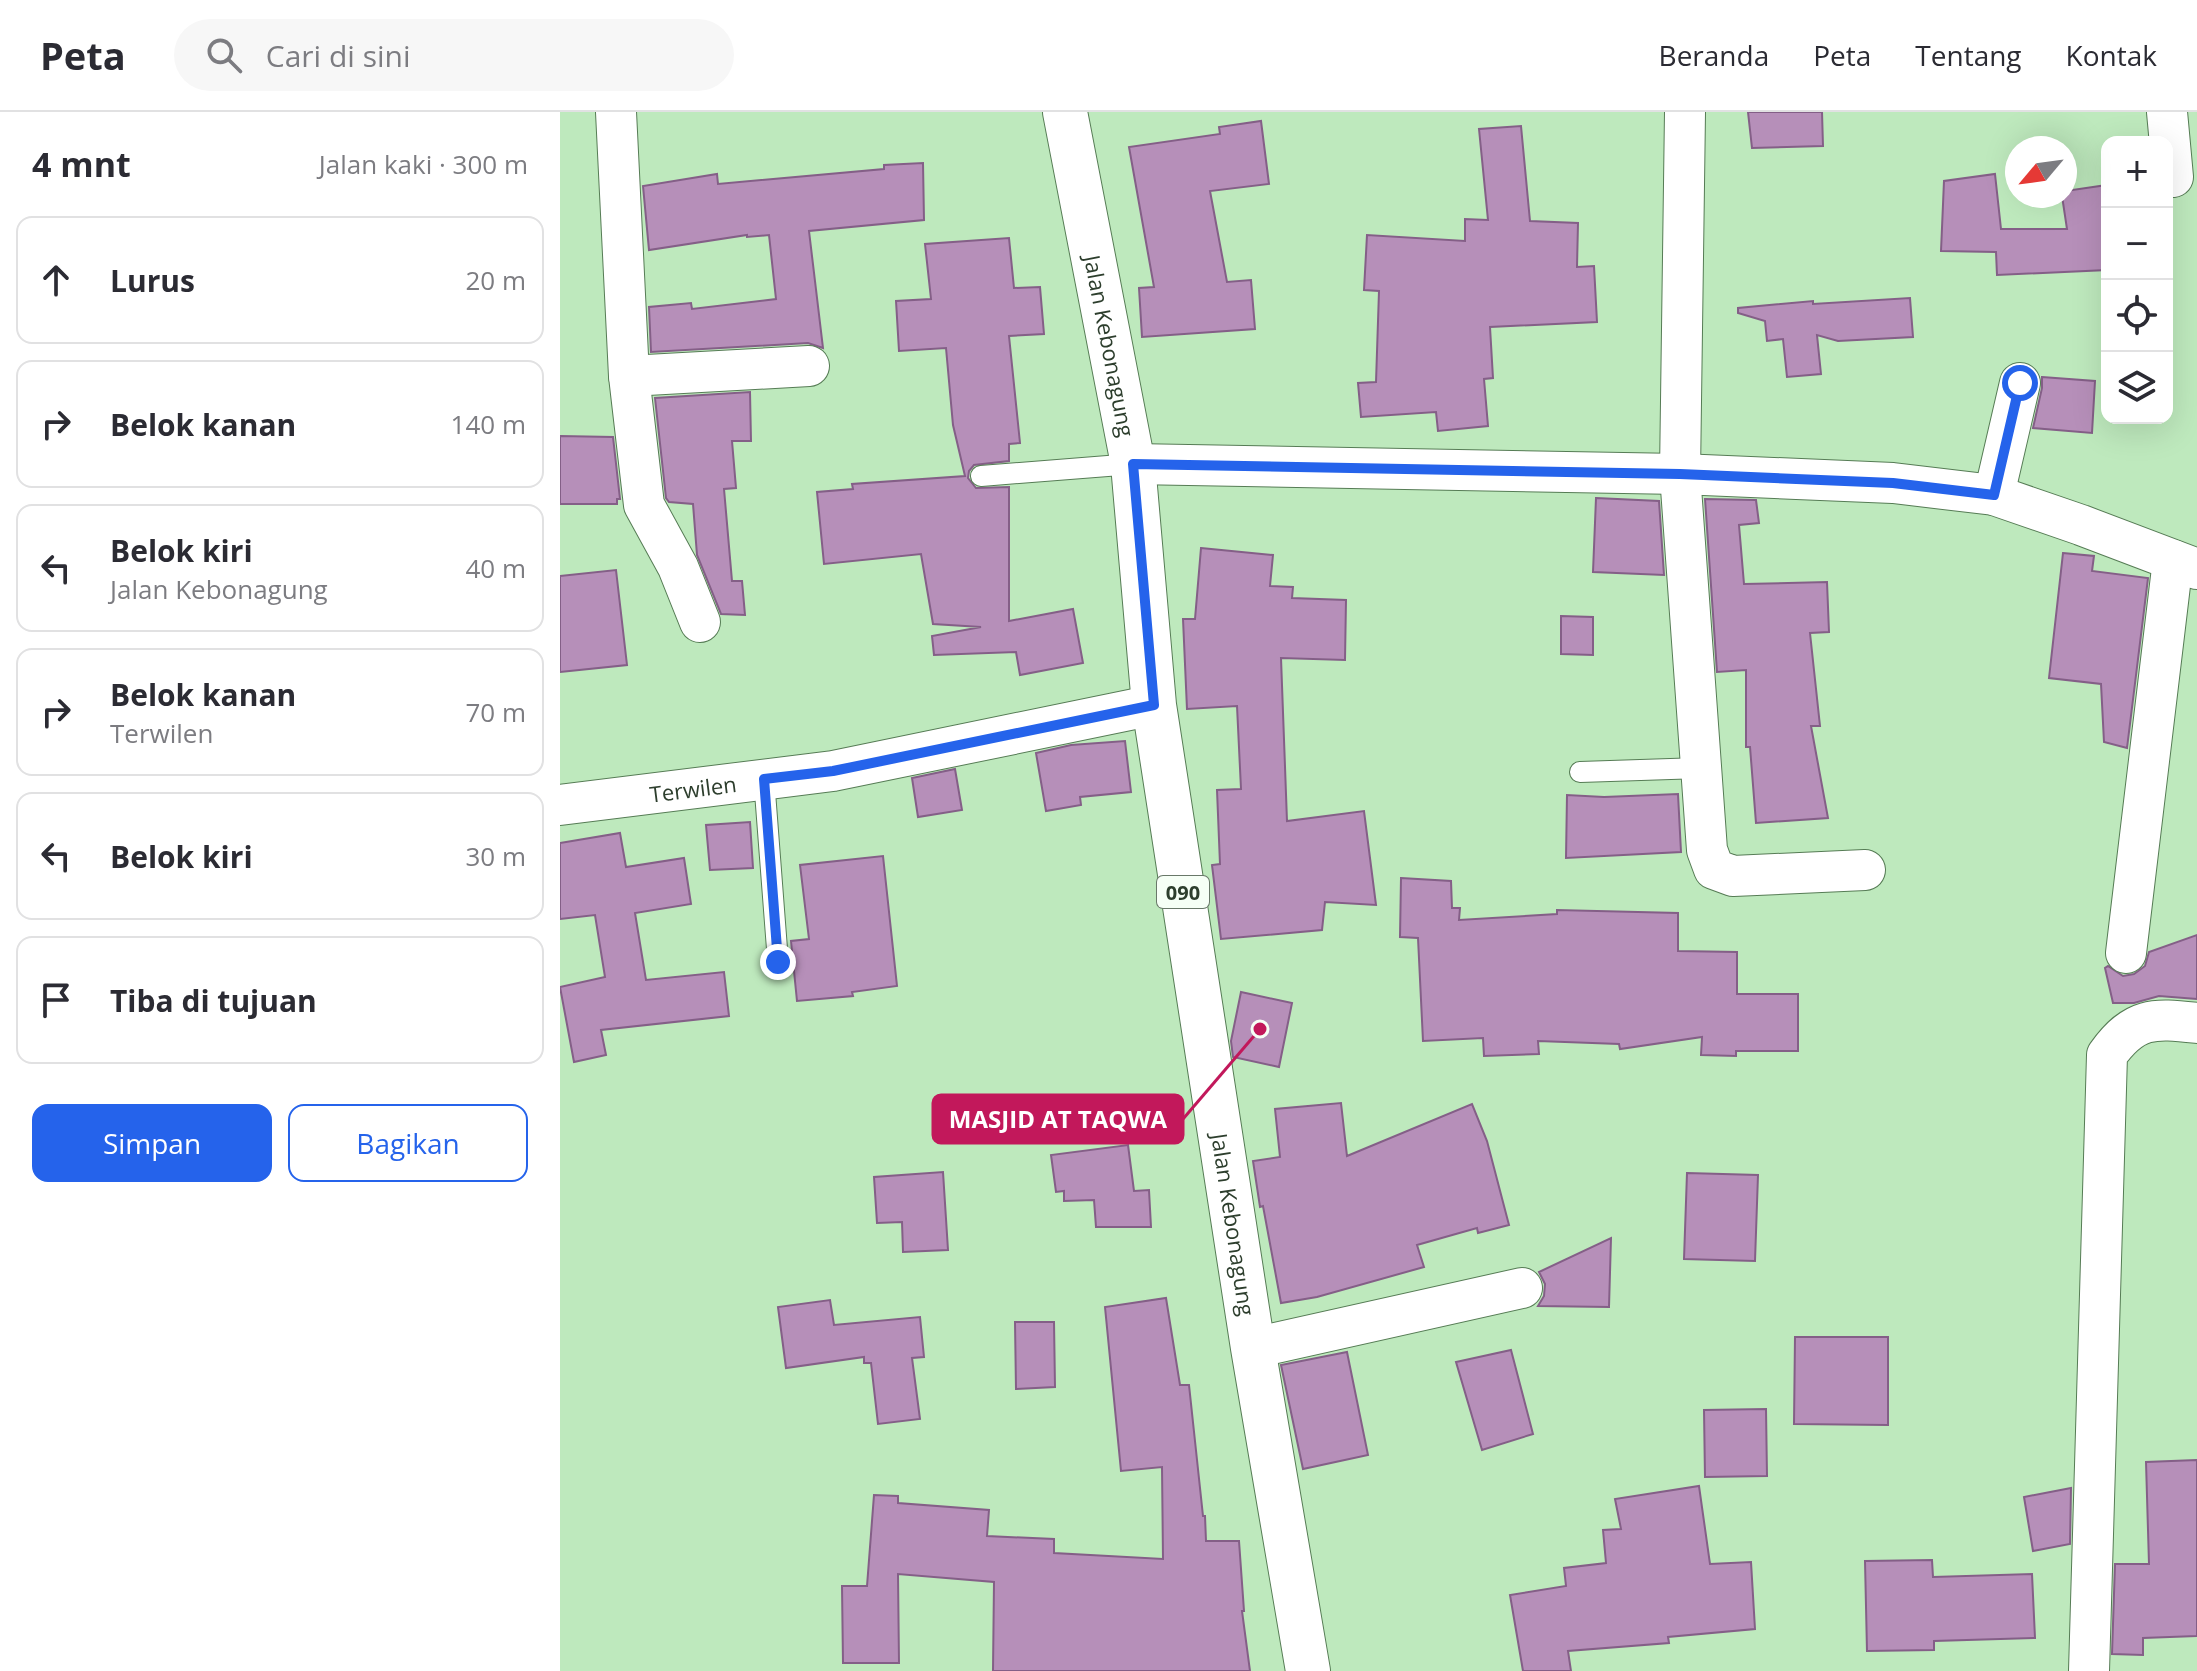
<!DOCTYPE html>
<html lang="id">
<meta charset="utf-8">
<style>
:root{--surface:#fff;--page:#f7f7f7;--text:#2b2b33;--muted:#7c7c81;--line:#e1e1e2;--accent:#2563eb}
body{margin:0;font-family:"Open Sans",sans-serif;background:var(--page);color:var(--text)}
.controls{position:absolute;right:24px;top:24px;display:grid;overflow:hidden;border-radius:16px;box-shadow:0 8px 32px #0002}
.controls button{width:72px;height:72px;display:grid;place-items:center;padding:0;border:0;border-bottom:2px solid var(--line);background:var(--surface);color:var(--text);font:40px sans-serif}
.compass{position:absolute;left:1445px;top:24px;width:72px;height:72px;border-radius:50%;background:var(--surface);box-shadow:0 8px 32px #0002;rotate:241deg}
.stop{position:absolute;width:24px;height:24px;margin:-18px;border:6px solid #2563eb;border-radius:50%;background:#fff}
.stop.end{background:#2563eb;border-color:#fff;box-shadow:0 2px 8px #0008}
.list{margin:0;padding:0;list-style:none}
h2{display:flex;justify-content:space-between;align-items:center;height:104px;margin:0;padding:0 32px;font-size:34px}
h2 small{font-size:26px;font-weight:400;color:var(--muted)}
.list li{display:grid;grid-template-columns:52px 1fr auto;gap:24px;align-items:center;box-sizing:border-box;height:128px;margin:0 16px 16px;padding:0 16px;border:2px solid var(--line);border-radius:16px}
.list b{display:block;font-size:30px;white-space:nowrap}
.list p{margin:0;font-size:26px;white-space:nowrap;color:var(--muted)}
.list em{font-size:26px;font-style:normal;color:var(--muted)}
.actions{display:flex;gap:16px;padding:24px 32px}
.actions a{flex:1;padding:18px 0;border:2px solid var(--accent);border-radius:16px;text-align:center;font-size:28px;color:var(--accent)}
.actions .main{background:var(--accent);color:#fff}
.icon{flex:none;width:44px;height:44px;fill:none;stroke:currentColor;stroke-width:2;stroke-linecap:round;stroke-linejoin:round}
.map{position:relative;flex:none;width:1637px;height:1559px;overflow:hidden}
header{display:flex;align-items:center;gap:48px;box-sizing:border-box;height:112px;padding:0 40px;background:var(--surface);border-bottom:2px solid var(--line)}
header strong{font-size:38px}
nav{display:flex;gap:44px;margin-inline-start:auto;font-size:28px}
.search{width:560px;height:72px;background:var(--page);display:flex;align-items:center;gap:20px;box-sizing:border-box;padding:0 28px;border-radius:44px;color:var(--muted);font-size:30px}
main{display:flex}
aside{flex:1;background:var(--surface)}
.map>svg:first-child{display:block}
.building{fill:#b68fb9;stroke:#845f87;stroke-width:2}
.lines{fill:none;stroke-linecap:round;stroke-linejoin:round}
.service-casing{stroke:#567c55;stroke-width:22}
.minor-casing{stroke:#567c55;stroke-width:42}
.primary-casing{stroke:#567c55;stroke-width:46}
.service{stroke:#fff;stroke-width:20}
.minor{stroke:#fff;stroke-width:40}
.primary{stroke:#fff;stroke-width:44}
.route{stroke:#2563eb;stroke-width:10}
.labels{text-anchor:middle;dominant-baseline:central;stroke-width:8;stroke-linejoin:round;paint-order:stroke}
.shield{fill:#f6fff6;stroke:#697869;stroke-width:2}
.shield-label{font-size:20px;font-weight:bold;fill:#2d3e2d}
.street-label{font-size:22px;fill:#2d3e2d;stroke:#f6fff6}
.leader{fill:none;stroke:#c2185b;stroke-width:3}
.callout-dot{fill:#c2185b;stroke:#f6fff6;stroke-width:3}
.callout{fill:#c2185b;stroke:#c2185b;stroke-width:3}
.callout-label{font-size:24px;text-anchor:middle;font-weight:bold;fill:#fff}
</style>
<header>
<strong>Peta</strong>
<div class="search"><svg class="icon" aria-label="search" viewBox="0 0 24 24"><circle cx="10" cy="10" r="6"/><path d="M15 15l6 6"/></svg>Cari di sini</div>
<nav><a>Beranda</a><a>Peta</a><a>Tentang</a><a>Kontak</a></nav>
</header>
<main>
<aside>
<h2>4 mnt<small>Jalan kaki · 300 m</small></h2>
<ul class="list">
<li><svg class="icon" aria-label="ahead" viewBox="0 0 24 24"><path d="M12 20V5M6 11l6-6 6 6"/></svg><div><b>Lurus</b></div><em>20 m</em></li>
<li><svg class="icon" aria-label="right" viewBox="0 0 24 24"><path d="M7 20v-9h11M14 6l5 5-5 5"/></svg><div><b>Belok kanan</b></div><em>140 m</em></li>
<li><svg class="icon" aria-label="left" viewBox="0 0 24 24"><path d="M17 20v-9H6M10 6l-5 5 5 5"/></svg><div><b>Belok kiri</b><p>Jalan Kebonagung</p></div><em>40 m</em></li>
<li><svg class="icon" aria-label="right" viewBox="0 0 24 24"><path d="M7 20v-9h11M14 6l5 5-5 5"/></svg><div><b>Belok kanan</b><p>Terwilen</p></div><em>70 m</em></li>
<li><svg class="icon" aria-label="left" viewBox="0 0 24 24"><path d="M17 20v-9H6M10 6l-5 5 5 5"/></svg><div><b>Belok kiri</b></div><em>30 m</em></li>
<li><svg class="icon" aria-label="arrive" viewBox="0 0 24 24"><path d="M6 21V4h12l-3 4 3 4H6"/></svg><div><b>Tiba di tujuan</b></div></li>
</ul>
<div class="actions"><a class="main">Simpan</a><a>Bagikan</a></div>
</aside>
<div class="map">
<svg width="1637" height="1559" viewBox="0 0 1637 1559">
<rect width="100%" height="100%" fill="#bee9bd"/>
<path class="building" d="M 1188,0 L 1262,0 L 1263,34 L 1192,36 Z
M 701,9 L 709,72 L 650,79 L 667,170 L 691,168 L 695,217 L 582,225 L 579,176 L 594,175 L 569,35 L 660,22 L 659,15 Z
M 961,14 L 970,109 L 1018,111 L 1017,155 L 1034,154 L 1037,210 L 930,215 L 933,266 L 924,267 L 928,314 L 878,319 L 876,300 L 801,305 L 798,271 L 816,270 L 819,179 L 804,178 L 807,123 L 905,129 L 905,107 L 928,108 L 919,17 Z
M 363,51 L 364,108 L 249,119 L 263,236 L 248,231 L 91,240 L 89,195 L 131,191 L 132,197 L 216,187 L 209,123 L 187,125 L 187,123 L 89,138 L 83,74 L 157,62 L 158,72 L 324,57 L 324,53 Z
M 1435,62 L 1441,117 L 1507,117 L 1502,84 L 1505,84 L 1505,79 L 1547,73 L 1547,158 L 1437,163 L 1436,140 L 1381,139 L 1384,69 Z
M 449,126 L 454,176 L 480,175 L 484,222 L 449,224 L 460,331 L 449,332 L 449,349 L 414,353 L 409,359 L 408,366 L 416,376 L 449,375 L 449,509 L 513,497 L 523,551 L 460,563 L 456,540 L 374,543 L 372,524 L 421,515 L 373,512 L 361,442 L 264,452 L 257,380 L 293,377 L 292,372 L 405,364 L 393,313 L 386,236 L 339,239 L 336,189 L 371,187 L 365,132 Z
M 1350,186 L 1353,225 L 1278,229 L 1257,223 L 1261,262 L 1227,265 L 1223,227 L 1207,229 L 1205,209 L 1178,201 L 1178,196 L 1253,189 L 1253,192 Z
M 1482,265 L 1535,269 L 1532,321 L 1473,316 L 1482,276 Z
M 190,280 L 191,329 L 172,329 L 176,376 L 164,377 L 172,469 L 182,469 L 185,503 L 161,502 L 137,443 L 133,392 L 109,390 L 106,386 L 95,286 Z
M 0,324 L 53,325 L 60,387 L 57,387 L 57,392 L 0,392 Z
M 1036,386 L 1099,389 L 1104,463 L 1033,460 Z
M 1145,387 L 1196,388 L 1199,411 L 1179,413 L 1184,472 L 1267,470 L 1269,520 L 1250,521 L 1260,614 L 1251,614 L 1268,706 L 1196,711 L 1190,635 L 1186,635 L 1186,558 L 1157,560 Z
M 641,436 L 713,443 L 710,474 L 733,475 L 732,486 L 786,488 L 785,548 L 721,546 L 727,709 L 804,699 L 816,793 L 765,790 L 762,818 L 661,827 L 652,753 L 660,752 L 657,678 L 681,677 L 677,594 L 627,597 L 623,507 L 635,507 Z
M 1503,441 L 1534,444 L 1532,459 L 1588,466 L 1567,636 L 1544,630 L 1541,572 L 1489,566 Z
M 56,458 L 67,553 L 0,560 L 0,464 Z
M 1001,504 L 1033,505 L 1033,543 L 1001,542 Z
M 565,629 L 571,680 L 520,685 L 521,693 L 486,699 L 476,641 L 511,633 Z
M 395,657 L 402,698 L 358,705 L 352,666 Z
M 1118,682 L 1121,740 L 1006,746 L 1007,683 L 1044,685 Z
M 190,710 L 193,756 L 150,758 L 146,713 Z
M 60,721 L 66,755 L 124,746 L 131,792 L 75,801 L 86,868 L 164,860 L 169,904 L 41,918 L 46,943 L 14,950 L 0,875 L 45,865 L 35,803 L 0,807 L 0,731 Z
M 323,744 L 337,874 L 292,880 L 293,884 L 237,889 L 231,829 L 249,827 L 240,753 Z
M 841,766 L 891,769 L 892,796 L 900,796 L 899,808 L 997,802 L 997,798 L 1118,801 L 1118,839 L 1177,840 L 1177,882 L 1238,882 L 1238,939 L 1176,939 L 1176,944 L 1141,943 L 1142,925 L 1060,937 L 1059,932 L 978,929 L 979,942 L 924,944 L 923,926 L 863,929 L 858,826 L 840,825 Z
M 1637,823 L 1637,887 L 1599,884 L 1574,891 L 1553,891 L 1545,856 L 1548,854 L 1563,864 L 1574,862 L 1585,854 L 1589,840 Z
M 681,880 L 732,891 L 719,955 L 673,945 L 671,929 Z
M 781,991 L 787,1044 L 912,992 L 927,1029 L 949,1113 L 918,1121 L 917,1116 L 857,1133 L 864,1155 L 757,1185 L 721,1191 L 703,1094 L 700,1095 L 693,1049 L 720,1045 L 715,997 Z
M 568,1033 L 574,1079 L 589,1078 L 591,1115 L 536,1115 L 534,1088 L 504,1089 L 504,1079 L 496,1080 L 491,1043 Z
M 383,1060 L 388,1138 L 343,1140 L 342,1110 L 317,1111 L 314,1065 Z
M 1127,1061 L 1198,1063 L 1195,1149 L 1124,1147 Z
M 1051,1126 L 1049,1195 L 978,1194 L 984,1184 L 985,1172 L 979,1160 Z
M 606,1186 L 620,1273 L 629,1273 L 643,1404 L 645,1404 L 646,1429 L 679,1429 L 684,1499 L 682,1499 L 690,1559 L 433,1559 L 434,1470 L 338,1462 L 339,1551 L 283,1551 L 282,1474 L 307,1474 L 314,1383 L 338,1384 L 338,1391 L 429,1398 L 427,1424 L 494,1427 L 494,1441 L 603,1447 L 602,1355 L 561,1359 L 545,1195 Z
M 270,1188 L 274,1213 L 360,1205 L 364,1245 L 352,1246 L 360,1307 L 318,1312 L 311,1251 L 304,1251 L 304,1245 L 226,1256 L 218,1195 Z
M 455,1210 L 494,1210 L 495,1275 L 456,1277 Z
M 1235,1225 L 1328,1225 L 1328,1313 L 1234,1312 Z
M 951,1238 L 973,1322 L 922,1338 L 896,1250 Z
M 787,1240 L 808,1343 L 743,1357 L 721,1253 Z
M 1206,1297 L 1207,1364 L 1145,1365 L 1144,1298 Z
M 1637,1348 L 1637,1524 L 1583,1526 L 1583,1543 L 1552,1542 L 1555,1452 L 1589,1452 L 1586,1350 Z
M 1139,1374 L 1150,1452 L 1191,1450 L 1195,1517 L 1108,1525 L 1109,1531 L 1008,1539 L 1011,1559 L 963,1559 L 950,1483 L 1006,1474 L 1004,1456 L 1046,1451 L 1043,1418 L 1061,1417 L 1055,1387 Z
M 1511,1376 L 1510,1432 L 1473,1439 L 1464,1385 Z
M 1372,1448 L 1373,1465 L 1472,1462 L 1475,1526 L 1374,1529 L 1374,1538 L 1307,1539 L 1305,1449 Z"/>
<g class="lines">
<defs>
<path id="service" d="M 421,364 L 573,352
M 1020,660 L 1141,656
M 204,667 L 218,850"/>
<g id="minor">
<path d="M 56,0 L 69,264 L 84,393 L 118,455 L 140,510"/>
<path d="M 1125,0 L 1120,362 L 1147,738 L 1154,757 L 1173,764 L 1305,758"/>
<path d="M 1607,0 L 1613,65"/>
<path d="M 69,264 L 249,254"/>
<path d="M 573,352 L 1120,362 L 1333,371 L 1434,383 L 1521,413 L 1637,457"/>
<path d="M 1434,383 L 1460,271"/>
<path id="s1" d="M 0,693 L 273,659 L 594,593"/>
<path d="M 1566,841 L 1613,448"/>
<path d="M 693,1236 L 962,1176"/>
<path d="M 1529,1559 L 1547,943 C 1574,905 1593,906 1637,911"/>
</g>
<g id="primary">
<path id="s2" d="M 505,0 L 573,352 L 594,593 L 693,1236 L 748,1559"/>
</g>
</defs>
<use href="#service" class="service-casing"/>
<use href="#minor" class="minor-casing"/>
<use href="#primary" class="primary-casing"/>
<use href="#service" class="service"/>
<use href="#minor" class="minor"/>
<use href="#primary" class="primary"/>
</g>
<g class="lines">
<path class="route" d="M 218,850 L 204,667 L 273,659 L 594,593 L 573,352 L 1120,362 L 1333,371 L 1434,383 L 1460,271"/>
</g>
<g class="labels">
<rect class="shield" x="597" y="764" width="52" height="32" rx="6"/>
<g class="shield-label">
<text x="623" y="780">090</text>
</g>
<g class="street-label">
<text stroke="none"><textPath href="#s2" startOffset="238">Jalan Kebonagung</textPath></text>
<text stroke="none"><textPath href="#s1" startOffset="134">Terwilen</textPath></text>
<text stroke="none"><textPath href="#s2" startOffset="1126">Jalan Kebonagung</textPath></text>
</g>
</g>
<path class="leader" d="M700 917L623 1007"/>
<circle class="callout-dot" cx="700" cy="917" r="8"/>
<rect class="callout" x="373" y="983" width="250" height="48" rx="8"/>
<g class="callout-label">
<text x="498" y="1016">MASJID AT TAQWA</text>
</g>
</svg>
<div class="controls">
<button>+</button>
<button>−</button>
<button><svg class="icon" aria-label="locate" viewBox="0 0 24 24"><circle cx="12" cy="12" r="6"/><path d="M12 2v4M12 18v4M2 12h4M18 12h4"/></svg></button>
<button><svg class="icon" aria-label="layers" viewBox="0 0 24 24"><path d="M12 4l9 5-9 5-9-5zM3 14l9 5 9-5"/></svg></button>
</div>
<svg class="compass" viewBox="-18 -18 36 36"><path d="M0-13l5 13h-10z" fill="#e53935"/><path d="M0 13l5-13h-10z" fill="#7c7c81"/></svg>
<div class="stop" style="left:1460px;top:271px"></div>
<div class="stop end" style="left:218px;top:850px"></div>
</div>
</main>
